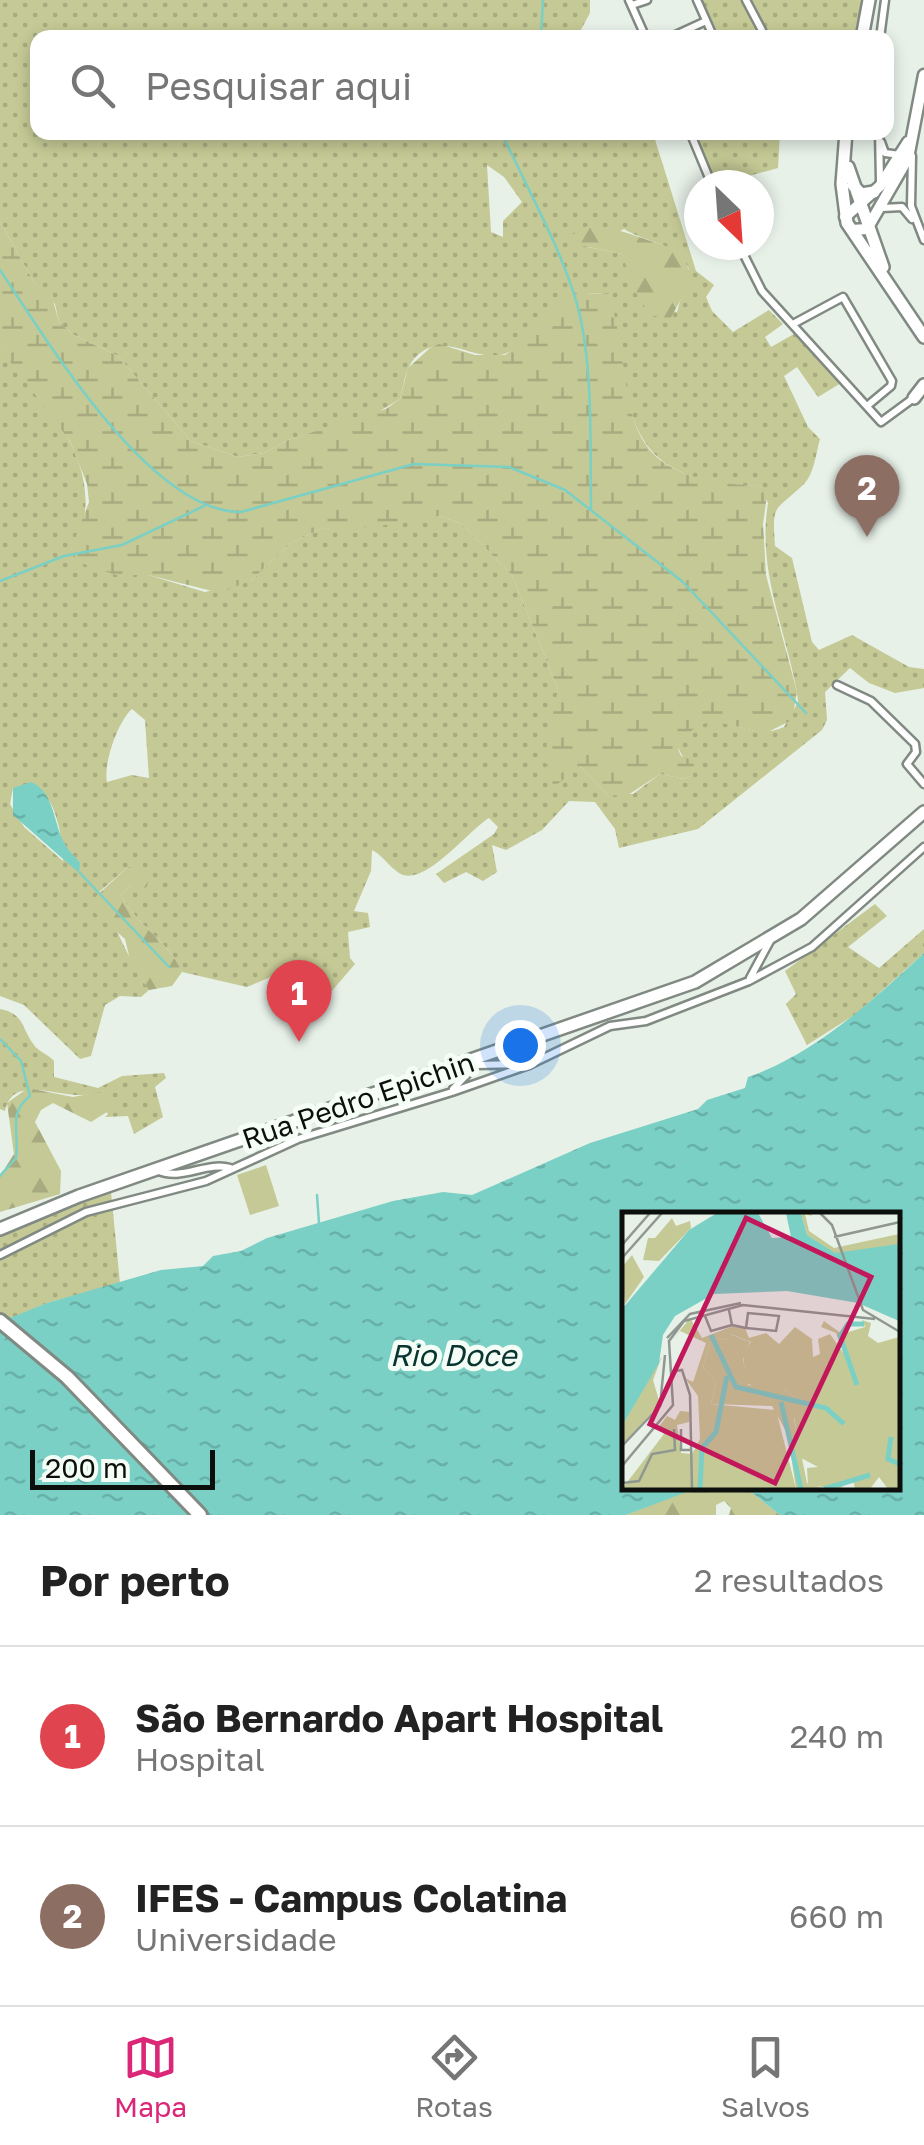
<!DOCTYPE html>
<html lang="pt">
<meta charset="utf-8">
<style>
:root{--surface:#fff;--page:#f6f6f6;--text:#222;--muted:#767676;--line:#e0e0e0;--accent:#db2777}
body{margin:0;font-family:"Golos Text",sans-serif;background:var(--page);color:var(--text)}
.compass{position:absolute;left:684px;top:170px;width:90px;height:90px;border-radius:50%;background:var(--surface);box-shadow:0 5px 15px #0003;rotate:155deg}
.scale{position:absolute;left:30px;bottom:25px;width:185px;box-sizing:border-box;padding-left:10px;border:5px solid #0c0f0c;border-top:0;font-size:28px;line-height:35px;white-space:nowrap;color:#0c0f0c;-webkit-text-stroke:8px #f5fef6;paint-order:stroke}
.you{position:absolute;left:520px;top:1045px;width:35px;height:35px;margin:-25px;border:8px solid #fff;border-radius:50%;background:#1a73e8;box-shadow:0 0 0 15px #1a73e833}
.badge{display:grid;place-items:center;width:65px;height:65px;border-radius:50%;background:var(--accent);color:#fff;font-size:32px;font-weight:700}
.pin{position:absolute;translate:-50% -82px;filter:drop-shadow(0 2px 5px #0008)}
.pin::after{content:'';position:absolute;top:52px;width:35px;height:30px;background:inherit;clip-path:polygon(0 0,100% 0,50% 100%)}
.list{margin:0;padding:0;list-style:none}
h2{display:flex;justify-content:space-between;align-items:center;height:130px;margin:0;padding:0 40px;font-size:42px}
h2 small{font-size:32px;font-weight:400;color:var(--muted)}
.list li{display:grid;grid-template-columns:65px 1fr auto;gap:30px;align-items:center;box-sizing:border-box;height:180px;padding:0 40px;border-top:2px solid var(--line)}
.list b{display:block;font-size:38px;white-space:nowrap}
.list p{margin:0;font-size:32px;white-space:nowrap;color:var(--muted)}
.list em{font-size:32px;font-style:normal;color:var(--muted)}
.icon{flex:none;width:55px;height:55px;fill:none;stroke:currentColor;stroke-width:2;stroke-linecap:round;stroke-linejoin:round}
.map{position:relative;flex:none;width:924px;height:1515px;overflow:hidden}
.search{position:absolute;background:var(--surface);box-shadow:0 5px 15px #0003;left:30px;right:30px;top:30px;height:110px;display:flex;align-items:center;gap:25px;box-sizing:border-box;padding:0 35px;border-radius:20px;color:var(--muted);font-size:38px}
.sheet{height:490px;background:var(--surface)}
nav{display:flex;justify-content:space-around;align-items:center;box-sizing:border-box;height:140px;border-top:2px solid var(--line);background:var(--surface);font-size:28px;color:var(--muted)}
nav a{display:grid;justify-items:center;gap:5px}
nav .on{color:var(--accent)}
.map>svg:first-child{display:block}
.grass{fill:url(#grass-dots);fill-rule:evenodd}
.forest{fill:url(#forest-firs)}
.wetland{fill:url(#wetland-marsh)}
.park{fill:#c4c995}
.water{fill:url(#water-ripples)}
.lines{fill:none;stroke-linecap:round;stroke-linejoin:round}
.stream{stroke:#7ad0c5;stroke-width:2.5}
.street-casing{stroke:#818a82;stroke-width:11}
.secondary-casing{stroke:#818a82;stroke-width:15}
.primary-casing{stroke:#818a82;stroke-width:16}
.highway-casing{stroke:#818a82;stroke-width:18}
.street{stroke:#fff;stroke-width:6}
.secondary{stroke:#fff;stroke-width:10}
.primary{stroke:#fff;stroke-width:11}
.highway{stroke:#fff;stroke-width:12}
.labels{text-anchor:middle;dominant-baseline:central;stroke-width:10;stroke-linejoin:round;paint-order:stroke}
.street-label{font-size:28px;fill:#0c0f0c;stroke:#f5fef6}
.water-label{font-size:30px;font-style:italic;fill:#093430;stroke:#f5fef6}
.inset-river{fill:none;stroke:#7ad0c5;stroke-width:5}
.inset-road{fill:none;stroke:#8f9790;stroke-width:2.5}
.view{fill:#c2185b;fill-opacity:0.15;stroke:#c2185b;stroke-width:5}
.inset-edge{fill:none;stroke:#0c0f0c;stroke-width:5}
</style>
<div class="map">
<svg width="924" height="1515" viewBox="0 0 924 1515">
<defs>
<pattern id="grass-dots" width="8" height="8" patternUnits="userSpaceOnUse" patternTransform="scale(2.5)"><rect width="8" height="8" fill="#c4c995"/><path d="M2 2h.1M6 6h.1" fill="none" stroke="#a7ab7f" stroke-width="1.8" stroke-linecap="round"/></pattern>
<pattern id="forest-firs" width="22" height="20" patternUnits="userSpaceOnUse" patternTransform="scale(2.5)"><rect width="22" height="20" fill="#c4c995"/><path d="M5 1l3.5 6h-7zM16 11l3.5 6h-7z" fill="#a7ab7f"/></pattern>
<pattern id="wetland-marsh" width="20" height="14" patternUnits="userSpaceOnUse" patternTransform="scale(2.5)"><rect width="20" height="14" fill="#c4c995"/><path d="M1 5h8M5 5V1M11 12h8M15 12V8" fill="none" stroke="#a7ab7f"/></pattern>
<pattern id="water-ripples" width="26" height="14" patternUnits="userSpaceOnUse" patternTransform="scale(2.5)"><rect width="26" height="14" fill="#7ad0c5"/><path d="M2 4q2-2 4 0t4 0M15 11q2-2 4 0t4 0" fill="none" stroke="#68b1a8"/></pattern>
</defs>
<rect width="100%" height="100%" fill="#e7f1e8"/>
<path class="grass" d="M 0,0 L 590,0 L 590,13 L 577,37 L 38,38 L 38,132 L 653,133 L 696,271 L 714,285 L 706,297 L 712,311 L 733,332 L 769,310 L 783,324 L 765,337 L 771,347 L 794,334 L 841,383 L 818,397 L 797,367 L 784,376 L 808,427 L 820,439 C 816,453 814,475 803,485 C 774,512 772,503 775,546 L 792,558 L 812,642 L 819,650 L 852,635 L 909,667 L 924,669 L 924,688 L 895,693 L 869,683 L 850,668 L 825,692 L 827,720 L 822,730 L 698,829 L 619,848 L 615,829 L 595,802 L 569,801 L 542,830 L 506,850 L 492,845 L 497,872 L 483,881 L 466,872 L 444,883 L 436,874 L 494,834 L 498,827 L 489,818 C 470,829 428,883 403,875 C 392,871 383,855 372,850 L 371,871 L 354,911 L 368,913 L 370,927 L 348,932 L 350,958 L 355,964 L 331,992 L 322,995 L 273,976 L 247,987 L 182,972 C 169,941 135,925 121,894 L 131,885 L 128,867 L 99,892 C 115,926 128,959 149,990 L 141,997 L 120,996 L 105,1005 L 91,1056 L 80,1059 L 24,1005 L 0,996 L 0,348 C 47,398 116,481 71,549 L 123,575 L 148,575 L 205,592 L 252,580 L 289,544 L 321,529 L 439,516 L 462,524 L 512,575 L 558,689 L 557,703 L 575,767 L 580,766 L 607,794 L 633,794 L 660,774 L 684,779 L 693,775 L 678,748 C 709,690 741,747 784,727 L 798,702 L 797,692 C 785,627 757,571 768,503 L 760,486 C 613,483 633,405 609,293 C 530,291 554,335 507,353 C 478,364 449,334 423,351 C 405,363 405,381 400,399 L 375,414 L 288,440 L 264,453 L 238,457 L 191,441 L 118,356 L 72,334 L 59,322 L 55,304 L 35,284 L 0,222 ZM 487,165 L 504,177 L 522,202 L 503,221 L 503,237 L 491,232 ZM 624,229 C 649,244 672,240 689,269 L 677,312 C 629,301 642,292 622,254 L 588,247 ZM 132,709 L 145,720 L 149,778 L 132,775 L 107,782 C 103,764 118,721 132,709 ZM 13,788 C 22,790 39,791 46,797 C 56,805 65,848 63,861 L 24,827 L 10,804 Z
M 701,0 L 859,0 L 866,2 L 858,37 L 721,38 Z
M 696,133 L 780,133 L 778,168 L 716,185 Z
M 875,904 L 887,916 L 848,947 L 879,968 L 924,929 L 924,953 L 856,1014 L 807,1045 L 786,1004 L 796,994 L 785,971 Z
M 0,1009 C 25,1014 21,1028 34,1045 C 39,1052 48,1054 54,1061 L 54,1077 L 98,1088 L 122,1076 L 164,1073 L 166,1078 L 155,1087 L 163,1117 L 134,1134 L 128,1116 L 105,1117 L 108,1114 L 91,1094 C 63,1101 13,1071 5,1111 L 0,1109 Z
M 111,1192 L 120,1283 L 47,1303 L 11,1319 L 0,1312 L 0,1233 Z"/>
<path class="forest" d="M 584,227 C 606,226 619,230 639,237 C 670,248 678,245 693,278 L 670,319 L 650,315 L 634,290 L 622,254 L 579,245 L 571,236 Z
M 128,867 L 142,868 L 148,883 L 145,888 L 131,885 L 121,894 C 135,925 169,941 182,972 L 172,986 L 149,990 L 131,964 L 125,939 L 93,911 L 92,900 Z
M 28,1088 L 73,1097 L 100,1092 L 108,1097 L 110,1110 L 91,1122 L 53,1103 L 41,1110 L 35,1122 L 61,1171 L 60,1194 L 0,1212 L 0,1176 L 14,1154 L 7,1103 Z
M 695,1488 L 746,1488 L 780,1515 L 729,1515 L 731,1508 L 724,1501 L 716,1505 L 716,1515 L 626,1515 Z"/>
<path class="wetland" d="M 0,222 L 35,284 L 52,297 L 59,322 L 72,334 L 118,356 L 191,441 L 238,457 L 264,453 L 288,440 L 386,409 L 400,399 L 408,368 L 430,348 L 439,344 L 475,355 L 505,355 L 519,346 L 526,332 L 558,301 L 576,294 L 609,293 C 641,406 603,479 760,486 L 767,495 L 763,524 L 766,575 L 797,692 L 792,720 L 766,733 C 729,728 701,705 678,749 L 681,756 L 694,761 L 693,775 L 684,779 L 660,774 L 625,797 L 607,794 L 580,766 L 555,786 L 550,784 L 544,758 L 558,689 L 512,575 L 462,524 L 439,516 L 379,526 L 321,529 L 289,544 L 252,580 L 220,593 L 148,575 L 116,575 L 78,562 L 71,549 L 89,502 L 87,484 L 70,441 L 0,348 Z"/>
<path class="park" d="M 266,1165 L 279,1206 L 250,1215 L 237,1175 Z"/>
<path class="water" d="M 31,782 C 55,792 53,824 65,844 C 68,851 76,857 80,863 L 79,873 L 13,815 L 13,788 Z
M 924,953 L 924,1515 L 780,1515 L 746,1488 L 896,1488 L 896,1215 L 624,1215 L 624,1488 L 695,1488 L 692,1490 L 626,1515 L 0,1515 L 0,1322 L 47,1303 L 161,1270 L 203,1266 L 213,1256 L 241,1251 L 267,1238 L 393,1201 L 443,1192 L 472,1195 L 590,1143 L 698,1109 L 707,1100 L 745,1088 L 748,1077 C 815,1054 872,1001 924,953 Z"/>
<g class="lines">
<path class="stream" d="M 541,38 L 543,0
M 510,132 L 505,140 C 529,192 556,239 574,294 C 594,355 590,443 591,508
M 0,270 C 46,339 150,513 241,512 L 414,464 L 509,467 L 565,490 L 683,582 L 806,713
M 0,581 L 64,556 L 122,545 L 204,506
M 80,873 L 169,967
M 0,1039 L 21,1061 L 30,1096 C 7,1113 20,1135 16,1158 L 0,1176
M 317,1195 L 319,1223"/>
<defs>
<path id="street" d="M 629,0 L 646,38
M 697,0 L 714,38
M 746,0 L 766,38
M 632,5 L 647,0
M 669,38 L 706,21
M 880,38 L 885,0
M 690,132 L 712,185
M 879,132 L 880,181
M 881,142 L 885,153 L 900,155
M 912,156 L 911,206 L 924,240
M 882,208 L 902,207 L 912,219
M 739,245 L 762,291 L 881,422 L 915,397
M 793,324 L 843,297 L 892,381 L 891,386 L 867,406
M 837,685 L 871,701 L 915,744 L 916,752 L 907,764 L 924,784
M 750,978 L 770,941
M 474,1060 L 476,1065 L 523,1064
M 453,1089 L 476,1065
M 157,1170 C 181,1182 206,1161 230,1168
M 0,1255 L 86,1212 L 206,1181 L 298,1139 L 452,1092 L 529,1065 L 610,1026 L 646,1021 L 749,981 L 812,947 L 924,847"/>
<path id="secondary" d="M 845,217 L 880,186 L 908,142
M 852,230 L 867,229 L 908,158 L 924,75"/>
<path id="primary" d="M 862,38 L 869,0
M 846,132 L 842,184 L 847,223 L 924,337
M 848,167 L 883,267
M 853,185 L 861,194 L 874,192
M 914,398 L 924,385
M 0,1229 L 79,1196 L 695,982 L 801,919 L 924,812"/>
<path id="highway" d="M 0,1321 L 67,1377 L 200,1515"/>
</defs>
<use href="#street" class="street-casing"/>
<use href="#secondary" class="secondary-casing"/>
<use href="#primary" class="primary-casing"/>
<use href="#highway" class="highway-casing"/>
<use href="#street" class="street"/>
<use href="#secondary" class="secondary"/>
<use href="#primary" class="primary"/>
<use href="#highway" class="highway"/>
</g>
<g class="labels">
<g class="street-label">
<text transform="translate(358 1100) rotate(-19)">Rua Pedro Epichin</text>
</g>
<g class="water-label">
<text x="453" y="1355">Rio Doce</text>
</g>
</g>
<g transform="translate(622 1212)">
<rect width="278" height="278" fill="#e7f1e8"/>
<path d="M 50,6 L 54,14 L 68,9 L 69,16 L 37,49 L 21,48 L 26,26 L 33,26 ZM 10,43 L 22,65 L 3,92 L 0,55 ZM 68,106 L 80,126 L 111,114 L 123,116 L 127,126 L 144,121 L 157,132 L 173,115 L 190,127 L 191,145 L 198,142 L 196,127 L 208,122 L 222,142 L 214,121 L 199,115 L 202,109 L 220,122 L 243,115 L 240,108 L 249,111 L 246,124 L 256,131 L 277,125 L 277,277 L 266,277 L 257,265 L 248,277 L 233,277 L 231,267 L 217,277 L 186,273 L 185,256 L 196,255 L 179,246 L 172,204 L 179,190 L 161,176 L 143,179 L 124,171 L 121,142 L 129,130 L 109,122 L 105,128 L 90,125 L 81,155 L 94,170 L 89,192 L 154,198 L 174,277 L 0,277 L 42,222 L 36,216 L 45,204 L 53,208 L 58,199 L 68,200 L 67,210 L 55,213 L 59,241 L 70,242 L 78,227 L 76,184 L 63,166 L 71,170 L 84,131 L 58,119 L 48,131 Z" fill="#c4c995"/>
<path d="M 179,1 L 188,1 L 190,4 L 183,2 L 187,19 L 212,36 L 277,22 L 277,32 L 250,41 L 212,41 L 185,23 Z" fill="#c4c995"/>
<path d="M 108,122 L 128,130 L 121,147 L 126,173 L 161,176 L 179,190 L 172,207 L 185,271 L 204,277 L 174,277 L 166,223 L 150,194 L 89,192 L 94,170 L 81,155 L 90,125 L 105,128 Z" fill="#c4c995"/>
<path d="M 40,144 L 31,168 L 38,192 L 0,233 L 0,214 Z" fill="#c4c995"/>
<path d="M 95,1 L 136,1 L 150,26 L 169,25 L 164,1 L 179,1 L 185,23 L 213,41 L 277,32 L 277,109 L 236,91 L 165,79 L 92,82 L 53,104 L 41,123 L 37,151 L 0,214 L 0,97 L 67,18 Z" fill="#7ad0c5"/>
<path class="inset-river" d="M 89,123 L 114,175 L 204,196 L 222,212M 235,173 L 218,124 L 226,112 L 242,112M 159,190 L 179,277M 269,225 L 266,247 L 278,252M 78,276 L 80,236 L 94,220 L 105,164M 202,277 L 248,263"/>
<path class="inset-road" d="M 198,1 L 210,13 L 241,98 L 278,120M 212,25 L 278,10M 0,33 L 28,1M 0,46 L 40,1M 83,104 L 89,119 L 110,113 L 107,98M 110,113 L 124,116 L 154,119 L 157,104 L 126,101 L 124,116M 45,126 L 68,102 L 119,91M 48,160 L 60,158 L 68,183 L 70,277M 38,194 L 43,143M 59,217 L 59,238 L 68,238M 0,234 L 39,193M 0,254 L 51,193 L 47,129 L 62,109 L 121,93 L 253,107M 0,271 L 17,269 L 30,242 L 53,238 L 52,217"/>
<path class="view" d="M 124,6 L 249,65 L 153,271 L 28,212 Z"/>
<rect width="278" height="278" class="inset-edge"/>
</g>
</svg>
<svg class="compass" viewBox="-18 -18 36 36"><path d="M0-13l5 13h-10z" fill="#e53935"/><path d="M0 13l5-13h-10z" fill="#767676"/></svg>
<div class="scale">200 m</div>
<div class="you"></div>
<div class="pin badge" style="left:299px;top:1042px;background:#e0444e">1</div>
<div class="pin badge" style="left:867px;top:537px;background:#8d6e63">2</div>
<div class="search"><svg class="icon" aria-label="search" viewBox="0 0 24 24"><circle cx="10" cy="10" r="6"/><path d="M15 15l6 6"/></svg>Pesquisar aqui</div>
</div>
<section class="sheet">
<h2>Por perto<small>2 resultados</small></h2>
<ul class="list">
<li><span class="badge" style="background:#e0444e">1</span><div><b>São Bernardo Apart Hospital</b><p>Hospital</p></div><em>240 m</em></li>
<li><span class="badge" style="background:#8d6e63">2</span><div><b>IFES - Campus Colatina</b><p>Universidade</p></div><em>660 m</em></li>
</ul>
</section>
<nav>
<a class="on"><svg class="icon" aria-label="map" viewBox="0 0 24 24"><path d="M3 6l6-2 6 2 6-2v14l-6 2-6-2-6 2zM9 4v14M15 6v14"/></svg>Mapa</a>
<a><svg class="icon" aria-label="directions" viewBox="0 0 24 24"><path d="M12 3l9 9-9 9-9-9zM9 14v-3h6M13 9l2 2-2 2"/></svg>Rotas</a>
<a><svg class="icon" aria-label="saved" viewBox="0 0 24 24"><path d="M7 4h10v16l-5-4-5 4z"/></svg>Salvos</a>
</nav>
